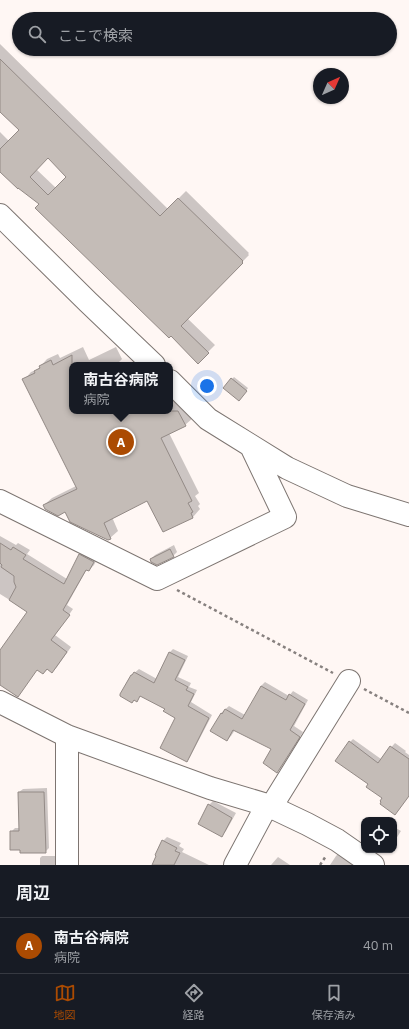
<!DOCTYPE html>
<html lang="ja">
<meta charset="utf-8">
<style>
:root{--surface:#171b24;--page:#242831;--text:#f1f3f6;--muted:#9ea1a6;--line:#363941;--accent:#ab4b02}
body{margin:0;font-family:"IBM Plex Sans","Noto Sans JP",sans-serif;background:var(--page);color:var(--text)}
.controls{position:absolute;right:12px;bottom:12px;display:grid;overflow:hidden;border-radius:8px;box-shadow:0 1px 3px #0004}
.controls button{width:36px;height:36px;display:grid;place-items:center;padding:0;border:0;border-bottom:1px solid var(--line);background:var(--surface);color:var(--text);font:20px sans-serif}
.compass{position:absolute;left:313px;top:68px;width:36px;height:36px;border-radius:50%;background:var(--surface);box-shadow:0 1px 3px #0004;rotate:45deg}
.you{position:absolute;left:207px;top:386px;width:14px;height:14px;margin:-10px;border:3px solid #fff;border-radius:50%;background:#1a73e8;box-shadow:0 0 0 6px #1a73e833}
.badge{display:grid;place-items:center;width:26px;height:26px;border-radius:50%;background:var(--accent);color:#fff;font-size:13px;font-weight:700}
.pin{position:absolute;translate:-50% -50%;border:2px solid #fff;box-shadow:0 1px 4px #0006}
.popup{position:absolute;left:69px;top:362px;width:104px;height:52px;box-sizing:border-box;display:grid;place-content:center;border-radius:8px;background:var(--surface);filter:drop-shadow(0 1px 3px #0005);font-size:13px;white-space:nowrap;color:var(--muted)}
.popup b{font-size:15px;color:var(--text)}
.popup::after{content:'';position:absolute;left:50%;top:100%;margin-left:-8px;border:8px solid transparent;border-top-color:var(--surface)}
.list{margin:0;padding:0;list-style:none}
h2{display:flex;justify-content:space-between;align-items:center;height:52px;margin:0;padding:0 16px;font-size:17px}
h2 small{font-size:13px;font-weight:400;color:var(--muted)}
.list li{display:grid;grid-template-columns:26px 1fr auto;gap:12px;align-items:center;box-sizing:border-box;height:56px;padding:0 16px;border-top:1px solid var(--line)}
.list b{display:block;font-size:15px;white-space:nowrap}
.list p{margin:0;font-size:13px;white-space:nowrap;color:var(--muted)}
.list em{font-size:13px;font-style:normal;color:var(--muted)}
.icon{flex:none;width:22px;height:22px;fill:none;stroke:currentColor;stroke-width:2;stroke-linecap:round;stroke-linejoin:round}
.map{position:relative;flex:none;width:409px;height:865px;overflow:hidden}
.search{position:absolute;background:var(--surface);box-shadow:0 1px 3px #0004;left:12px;right:12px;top:12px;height:44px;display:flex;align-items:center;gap:10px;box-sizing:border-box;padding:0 14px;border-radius:22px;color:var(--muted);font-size:15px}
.sheet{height:108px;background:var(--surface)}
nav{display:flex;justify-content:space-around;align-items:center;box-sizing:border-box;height:56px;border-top:1px solid var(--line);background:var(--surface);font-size:11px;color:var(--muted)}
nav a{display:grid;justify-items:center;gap:2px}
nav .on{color:var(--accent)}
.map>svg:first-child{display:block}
.shadow{fill:#0003;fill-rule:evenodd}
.building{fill:#c4bcb7;stroke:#938a86;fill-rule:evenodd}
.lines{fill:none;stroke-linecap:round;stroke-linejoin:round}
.minor-casing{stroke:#7d7571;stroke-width:24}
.path{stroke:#87817f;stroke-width:2.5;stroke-dasharray:3 3;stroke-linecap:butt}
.minor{stroke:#fff;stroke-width:22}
</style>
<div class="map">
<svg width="409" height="865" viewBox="0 0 409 865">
<rect width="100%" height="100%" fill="#fff7f4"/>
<path class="shadow" d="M 0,44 L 168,209 L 186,191 L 249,253 L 248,254 L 249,255 L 187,318 L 215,345 L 198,362 L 40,204 L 0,170 L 0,132 L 9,141 L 20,130 L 0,110 ZM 48,157 L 68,177 L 56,188 L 36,169 Z
M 83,347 L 89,360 L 116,347 L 122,359 L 116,365 L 72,365 L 72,411 L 170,411 L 170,397 L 178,393 L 193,418 L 185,425 L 169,433 L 199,493 L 195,496 L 200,504 L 198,506 L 200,509 L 193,517 L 163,531 L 148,500 L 112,517 L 118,531 L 110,538 L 65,511 L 44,505 L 52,498 L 76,486 L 24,380 L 31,372 L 38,369 L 47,359 L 58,354 L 60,358 Z
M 234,377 L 248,388 L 241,398 L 232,379 Z
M 0,536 L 16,545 L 18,543 L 30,550 L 27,554 L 67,579 L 80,555 L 85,550 L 98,557 L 94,565 L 89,570 L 87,569 L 67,605 L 73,609 L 55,635 L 71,647 L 57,667 L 52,672 L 48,669 L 43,673 L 38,669 L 0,684 L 0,661 L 29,612 L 0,594 Z
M 174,545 L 177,552 L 173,556 L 151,559 L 155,555 Z
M 173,649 L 188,656 L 178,677 L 191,683 L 189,687 L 197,690 L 191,702 L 212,715 L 190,757 L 186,761 L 177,717 L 166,708 L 141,696 L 136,700 L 135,700 L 132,702 L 132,675 L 139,669 L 157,679 L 170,652 Z
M 265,682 L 289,696 L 293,691 L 308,700 L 294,726 L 303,732 L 281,768 L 277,772 L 273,749 L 235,730 L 231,736 L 227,740 L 212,731 L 221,713 L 229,706 L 245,715 L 261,686 Z
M 353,739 L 381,759 L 395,743 L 406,751 L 405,752 L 409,755 L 409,796 L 395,814 L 384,798 L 369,784 L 350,742 Z
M 47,788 L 49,848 L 45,852 L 11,832 L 15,828 L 19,828 L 19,792 L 23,789 Z
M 213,801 L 236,813 L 226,831 L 222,835 L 209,805 Z
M 394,827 L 401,831 L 394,842 Z
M 167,837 L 181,843 L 179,846 L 184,849 L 182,852 L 209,865 L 153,865 L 163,841 Z
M 381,850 L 388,850 L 385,853 Z
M 340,852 L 359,865 L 330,865 L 336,856 Z
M 42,856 L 56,856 L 56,865 L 40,865 L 40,858 Z
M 278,857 L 290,865 L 271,865 Z"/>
<path class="building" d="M 0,59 L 160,216 L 178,198 L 243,261 L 242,262 L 243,263 L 181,326 L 209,353 L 198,364 L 171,336 L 169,338 L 35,208 L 39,204 L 18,188 L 18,189 L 0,172 L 0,149 L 19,130 L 0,112 ZM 48,158 L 66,177 L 48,195 L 30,177 Z
M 72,355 L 72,411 L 178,411 L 186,426 L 161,438 L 192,501 L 188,503 L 193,512 L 191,513 L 193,518 L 163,532 L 147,501 L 104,523 L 111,539 L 108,540 L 70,522 L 65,512 L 58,516 L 45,509 L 43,505 L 77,489 L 22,379 L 35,373 L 34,371 L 40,368 L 39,366 L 51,360 L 53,365 Z
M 231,378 L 247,391 L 239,401 L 223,388 Z
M 0,543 L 11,550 L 13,547 L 26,555 L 23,559 L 64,584 L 79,554 L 94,562 L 89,571 L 86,570 L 63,610 L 70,615 L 51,640 L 67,652 L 52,673 L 47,669 L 43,674 L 37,670 L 18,697 L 0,685 L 0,650 L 27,612 L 9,600 L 16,587 L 14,582 L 14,576 L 1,567 L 2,565 L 0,563 Z
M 170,549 L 174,557 L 157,565 L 151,562 L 150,559 Z
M 169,652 L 185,660 L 175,680 L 188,687 L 186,690 L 194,694 L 188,706 L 209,718 L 187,762 L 160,748 L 175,718 L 163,711 L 165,709 L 140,696 L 137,702 L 134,700 L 132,703 L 120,696 L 120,694 L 131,675 L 132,675 L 134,672 L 154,683 Z
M 261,686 L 286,700 L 289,694 L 305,704 L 290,730 L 300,737 L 277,773 L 263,763 L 271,749 L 233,730 L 227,741 L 210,731 L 221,713 L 222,714 L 225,709 L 242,719 Z
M 349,741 L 378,763 L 390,746 L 409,759 L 409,796 L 395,815 L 380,804 L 381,802 L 380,801 L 382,798 L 366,787 L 368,784 L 335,761 Z
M 18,792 L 44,792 L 46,853 L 20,853 L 20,850 L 10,850 L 10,831 L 19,831 Z
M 208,804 L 232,818 L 222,837 L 198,824 Z
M 162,840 L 177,848 L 175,851 L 180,853 L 174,865 L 152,865 L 156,856 L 155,855 Z"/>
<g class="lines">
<defs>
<path id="minor" d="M 0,215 L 88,302 L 154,365
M 170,381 L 208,419 L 287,468 L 347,496 L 409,515
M 0,501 L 157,579 L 285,517 L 251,446
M 0,702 L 67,736 L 210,788 L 267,805 L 307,824 L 337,840 L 373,865
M 271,807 L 349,681
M 67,865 L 67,736
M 235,865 L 267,805"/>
</defs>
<use href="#minor" class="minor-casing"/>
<path class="path" d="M 177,590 L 333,673
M 364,689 L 409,713
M 320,865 L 326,856"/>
<use href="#minor" class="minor"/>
</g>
</svg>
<div class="controls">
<button><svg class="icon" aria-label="locate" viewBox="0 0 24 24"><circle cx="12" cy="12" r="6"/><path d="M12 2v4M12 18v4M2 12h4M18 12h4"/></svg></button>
</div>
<svg class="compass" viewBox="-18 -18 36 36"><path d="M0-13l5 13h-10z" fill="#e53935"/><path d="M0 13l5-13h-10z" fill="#9ea1a6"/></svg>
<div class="you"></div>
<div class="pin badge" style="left:121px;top:442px">A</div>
<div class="popup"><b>南古谷病院</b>病院</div>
<div class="search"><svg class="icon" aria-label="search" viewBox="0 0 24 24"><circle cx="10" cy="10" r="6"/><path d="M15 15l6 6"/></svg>ここで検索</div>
</div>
<section class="sheet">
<h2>周辺<small></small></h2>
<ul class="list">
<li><span class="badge">A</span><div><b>南古谷病院</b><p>病院</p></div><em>40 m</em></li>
</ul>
</section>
<nav>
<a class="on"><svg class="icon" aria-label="map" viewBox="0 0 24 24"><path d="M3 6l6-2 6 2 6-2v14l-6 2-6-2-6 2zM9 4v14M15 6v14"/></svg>地図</a>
<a><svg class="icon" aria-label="directions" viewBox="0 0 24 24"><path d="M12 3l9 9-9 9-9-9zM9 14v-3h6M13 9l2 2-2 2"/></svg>経路</a>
<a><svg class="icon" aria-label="saved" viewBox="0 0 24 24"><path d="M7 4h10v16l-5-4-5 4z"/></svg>保存済み</a>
</nav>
